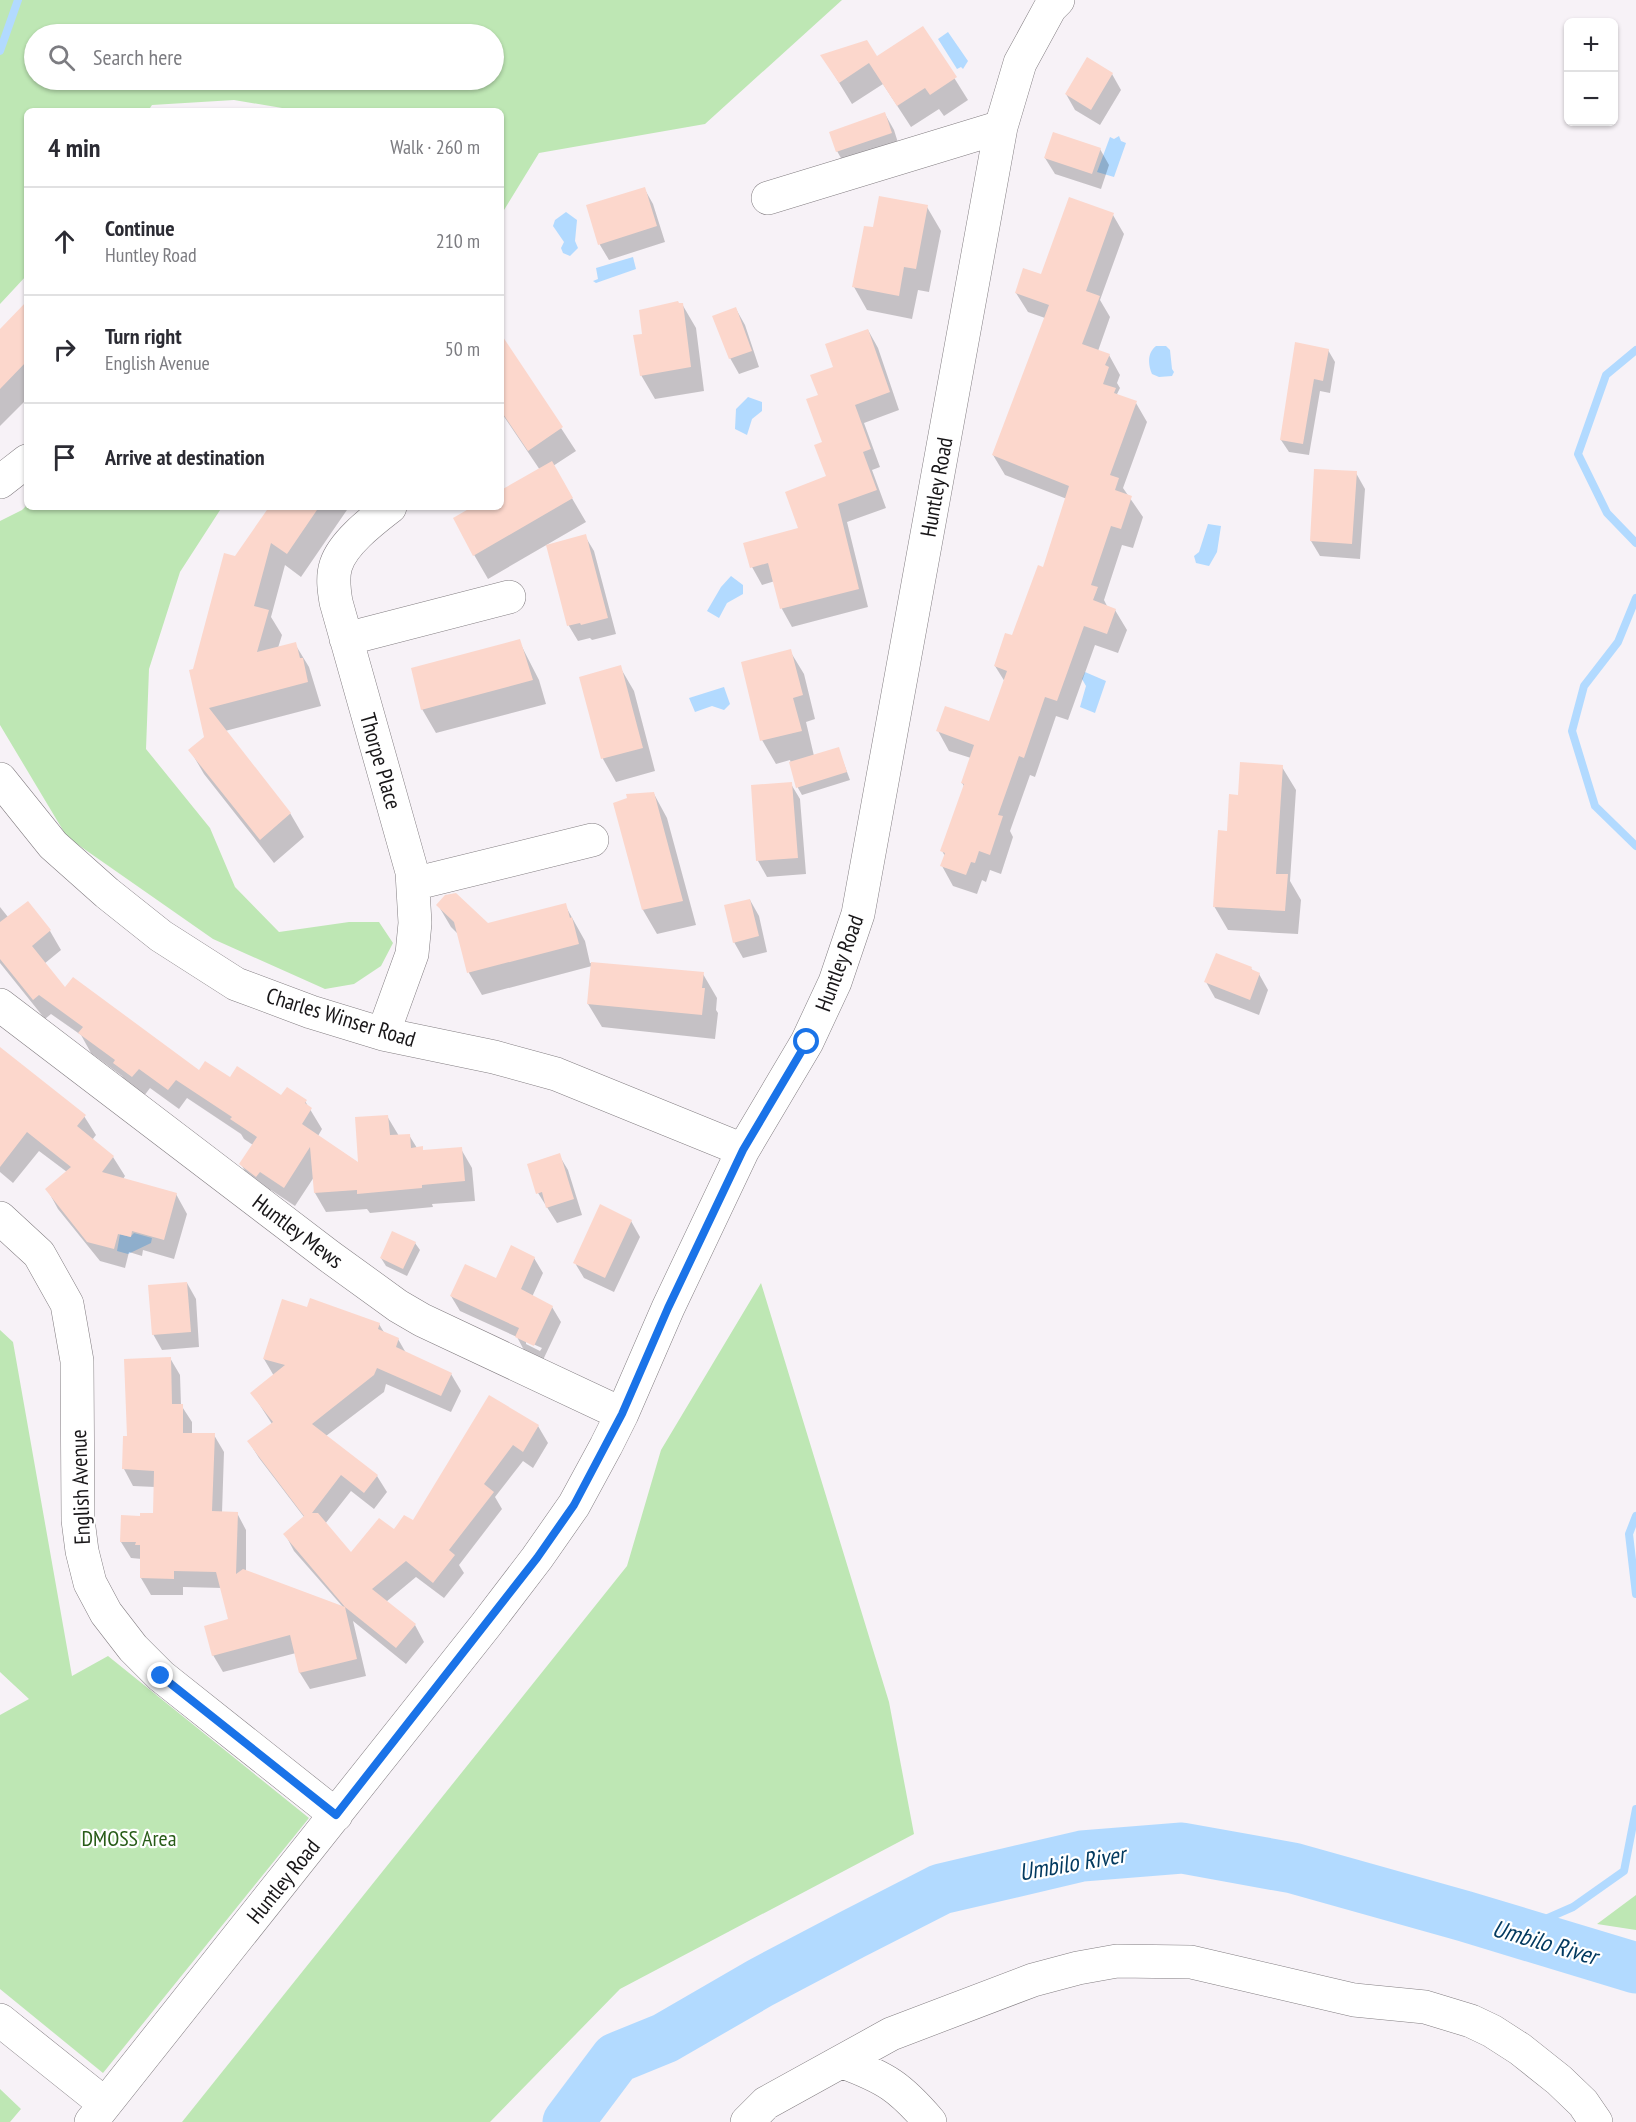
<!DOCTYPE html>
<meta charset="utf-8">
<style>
:root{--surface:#fff;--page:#f7f7f7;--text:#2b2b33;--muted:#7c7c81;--line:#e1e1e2}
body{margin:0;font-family:"PT Sans Narrow",sans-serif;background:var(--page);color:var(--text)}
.controls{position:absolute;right:18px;top:18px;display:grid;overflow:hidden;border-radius:9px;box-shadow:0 2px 4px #0004}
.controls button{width:54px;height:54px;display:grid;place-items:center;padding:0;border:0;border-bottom:2px solid var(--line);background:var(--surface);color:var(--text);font:30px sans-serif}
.stop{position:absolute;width:18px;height:18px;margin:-14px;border:4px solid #1a73e8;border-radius:50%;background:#fff}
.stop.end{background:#1a73e8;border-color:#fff;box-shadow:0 2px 6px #0008}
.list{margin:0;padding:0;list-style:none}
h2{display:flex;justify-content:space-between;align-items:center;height:78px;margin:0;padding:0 24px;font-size:26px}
h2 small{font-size:20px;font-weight:400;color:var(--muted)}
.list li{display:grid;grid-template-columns:39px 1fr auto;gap:18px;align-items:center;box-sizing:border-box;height:108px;padding:0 24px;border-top:2px solid var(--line)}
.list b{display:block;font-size:22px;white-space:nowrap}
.list p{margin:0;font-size:20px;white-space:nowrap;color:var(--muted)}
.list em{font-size:20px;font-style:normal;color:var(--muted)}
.icon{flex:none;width:33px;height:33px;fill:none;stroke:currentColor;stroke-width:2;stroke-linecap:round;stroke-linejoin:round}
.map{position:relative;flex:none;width:1636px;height:2122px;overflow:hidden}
.search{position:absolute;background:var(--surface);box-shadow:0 2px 4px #0004;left:24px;top:24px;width:480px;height:66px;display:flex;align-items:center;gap:15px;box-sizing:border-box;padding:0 21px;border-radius:33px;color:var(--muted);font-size:22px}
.panel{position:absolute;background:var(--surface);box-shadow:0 2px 4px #0004;left:24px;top:108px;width:480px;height:402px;border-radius:9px}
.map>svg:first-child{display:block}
.green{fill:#bee7b4;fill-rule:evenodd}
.water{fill:#b2daff}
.shadow{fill:#0003;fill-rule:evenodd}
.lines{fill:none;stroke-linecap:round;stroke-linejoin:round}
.stream{stroke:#b2daff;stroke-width:8}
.river{stroke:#b2daff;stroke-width:51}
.building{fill:#fcd7cc}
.minor-casing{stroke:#837e82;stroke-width:34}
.minor{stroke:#fff;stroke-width:33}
.route{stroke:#1a73e8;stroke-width:8}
.labels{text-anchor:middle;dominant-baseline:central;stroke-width:4.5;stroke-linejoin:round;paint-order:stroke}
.street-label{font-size:22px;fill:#181618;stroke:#fff}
.park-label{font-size:22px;fill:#285c18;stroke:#fff}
.water-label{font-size:24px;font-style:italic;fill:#033a60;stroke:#fff}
</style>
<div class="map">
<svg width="1636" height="2122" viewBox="0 0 1636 2122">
<rect width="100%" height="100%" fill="#f7f2f7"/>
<path class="green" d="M 0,0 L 842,0 L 705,124 L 539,153 L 501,215 L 501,111 L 300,111 L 234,100 L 152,105 L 148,111 L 27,111 L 27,275 L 0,304 ZM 34,34 L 494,34 L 494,80 L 34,80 Z
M 27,505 L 27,507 L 222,507 L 180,572 L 149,669 L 146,749 L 210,828 L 235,887 L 279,932 L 349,922 L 379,922 L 393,943 L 381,966 L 354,984 L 325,989 L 213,939 L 67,837 L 0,725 L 0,521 L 22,510 Z
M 761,1283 L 889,1702 L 914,1834 L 620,1989 L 490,2122 L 182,2122 L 627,1566 L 661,1450 Z
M 0,1330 L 13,1342 L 72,1676 L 108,1656 L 309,1818 L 103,2073 L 0,1989 L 0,1715 L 29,1699 L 0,1672 Z
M 1636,1895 L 1636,1930 L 1597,1924 Z
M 0,2089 L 21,2109 L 10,2122 L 0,2122 Z"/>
<path class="water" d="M 948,32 L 968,61 L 963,69 L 961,67 L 957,69 L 938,39 Z
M 1119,136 L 1121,141 L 1126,143 L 1114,177 L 1097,172 L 1110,137 L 1114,139 Z
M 566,212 L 577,220 L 575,241 L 578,248 L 570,256 L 563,253 L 561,248 L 564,242 L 553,226 L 555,220 Z
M 633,257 L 636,269 L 596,283 L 593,281 L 598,279 L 596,268 Z
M 1156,346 L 1166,346 L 1170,350 L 1172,369 L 1174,372 L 1172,376 L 1159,377 L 1152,374 C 1148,365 1147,353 1156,346 Z
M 748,397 L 762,402 L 762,411 L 752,419 L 747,435 L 735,429 L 736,409 Z
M 1208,524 L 1221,526 L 1217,552 L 1209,566 L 1196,563 L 1194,556 L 1199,552 Z
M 731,576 L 743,585 L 743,594 L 727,603 L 719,618 L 707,611 L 721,587 Z
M 1085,672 L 1106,681 L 1095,713 L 1080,707 L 1086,686 L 1082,679 Z
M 724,687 L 730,704 L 724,710 L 712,706 L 695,712 L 689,698 Z
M 134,1233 L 152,1238 L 151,1243 L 128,1254 L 117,1251 L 120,1234 L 130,1237 Z"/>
<path class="shadow" d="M 923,28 L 968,100 L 944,116 L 939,109 L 911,127 L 883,84 L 852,104 L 822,55 L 877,58 Z
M 1112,74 L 1121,90 L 1100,125 L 1075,110 L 1066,94 Z
M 885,114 L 894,130 L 900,149 L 846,167 L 837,151 Z
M 1100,149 L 1109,165 L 1101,189 L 1055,174 L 1045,158 Z
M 644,188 L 653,204 L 665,242 L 609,260 L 600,245 L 588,206 Z
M 927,207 L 941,231 L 929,292 L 918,290 L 912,319 L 867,310 L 854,287 L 874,229 Z
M 1113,215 L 1124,234 L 1100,300 L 1110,317 L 1098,351 L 1109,355 L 1120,375 L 1117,383 L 1120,388 L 1117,394 L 1119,397 L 1136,403 L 1147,422 L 1123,488 L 1143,517 L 1133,548 L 1122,545 L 1104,600 L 1108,608 L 1115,610 L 1127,630 L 1118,653 L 1095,645 L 1068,720 L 1056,716 L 1035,777 L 1030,775 L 1010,831 L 1013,837 L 1001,874 L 990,870 L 986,882 L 982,880 L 977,894 L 953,886 L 942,866 L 945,856 L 942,851 L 964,786 L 962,783 L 971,758 L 949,751 L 938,731 L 990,723 L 1005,682 L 995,666 L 1013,637 L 1044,569 L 1067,499 L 1005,475 L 993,455 L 1045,318 L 1028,312 L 1016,293 L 1042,276 Z
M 27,304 L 27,399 L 0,426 L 0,331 Z
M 682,304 L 696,328 L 704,391 L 655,399 L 641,375 L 644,335 Z
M 736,309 L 745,325 L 759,367 L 739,374 L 730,358 Z
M 868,330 L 878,348 L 899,410 L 864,423 L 880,467 L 872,470 L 886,508 L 847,522 L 868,607 L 792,627 L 782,609 L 775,581 L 762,585 L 752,567 L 800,529 L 828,477 L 820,396 L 835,368 Z
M 501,336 L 576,451 L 553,466 L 586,522 L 488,579 L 462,534 L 475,507 L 501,507 L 501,492 L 540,470 L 501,412 Z
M 1328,350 L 1335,362 L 1330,393 L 1320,391 L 1309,455 L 1289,452 L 1281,440 Z
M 1356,473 L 1365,489 L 1360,559 L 1320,556 L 1311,541 Z
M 271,507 L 349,507 L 301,577 L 285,565 L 271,617 L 282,635 L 278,648 L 295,644 L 309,667 L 321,706 L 225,731 L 290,813 L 304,837 L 274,863 L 204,774 L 190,750 L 206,737 L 194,670 L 235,558 Z
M 585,536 L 594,551 L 616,634 L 592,640 L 590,638 L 578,641 L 569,626 L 548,546 Z
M 519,641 L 539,680 L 546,704 L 436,733 L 422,709 Z
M 790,651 L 804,674 L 815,719 L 806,722 L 814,756 L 838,748 L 850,780 L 802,795 L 798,788 L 790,760 L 776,764 L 762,740 Z
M 620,667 L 634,691 L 655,771 L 616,782 L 603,759 L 581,678 Z
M 1282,767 L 1296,790 L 1290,881 L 1301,900 L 1298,934 L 1228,930 L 1214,906 L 1228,833 L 1239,797 Z
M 791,784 L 800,799 L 806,874 L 767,877 L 758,861 L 753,786 Z
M 654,794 L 667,818 L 696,925 L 657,934 L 643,910 L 615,804 Z
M 750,900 L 759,916 L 767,952 L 743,958 L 734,942 Z
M 28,903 L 50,931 L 61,950 L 44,964 L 65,990 L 199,1072 L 230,1079 L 282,1098 L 305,1101 L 322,1129 L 318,1136 L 360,1164 L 387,1116 L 399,1136 L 409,1135 L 417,1148 L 422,1148 L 424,1152 L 461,1149 L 472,1168 L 475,1201 L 432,1204 L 433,1207 L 370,1213 L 367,1209 L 326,1212 L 315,1193 L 314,1177 L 295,1206 L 271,1190 L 268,1195 L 252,1183 L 241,1164 L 253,1145 L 244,1139 L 241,1134 L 187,1098 L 179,1109 L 150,1088 L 144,1096 L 126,1083 L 122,1076 L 91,1053 L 81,1035 L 51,1014 L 45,1019 L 0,963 L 0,907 L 8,917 Z
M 438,905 L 488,925 L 565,905 L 585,941 L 590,963 L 703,974 L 717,998 L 716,1010 L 718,1013 L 715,1039 L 602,1027 L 588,1004 L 592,966 L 482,995 L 469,973 L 459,935 L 451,927 Z
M 1251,968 L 1253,972 L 1259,974 L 1268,990 L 1259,1015 L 1215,998 L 1206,982 Z
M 0,1055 L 84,1116 L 96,1135 L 92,1140 L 113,1157 L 125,1176 L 123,1179 L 176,1194 L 187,1214 L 174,1259 L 143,1250 L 142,1256 L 129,1252 L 125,1268 L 100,1261 L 58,1209 L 47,1189 L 67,1172 L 39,1151 L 13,1183 L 0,1172 Z
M 559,1155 L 568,1170 L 582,1215 L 557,1223 L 538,1193 Z
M 631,1221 L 640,1237 L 614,1292 L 584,1278 L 575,1263 Z
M 415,1243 L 420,1250 L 407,1276 L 386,1266 L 381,1258 Z
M 534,1258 L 543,1273 L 532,1297 L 552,1307 L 561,1322 L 543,1360 L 525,1352 L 517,1337 L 460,1311 L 451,1296 L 496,1280 ZM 526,1341 L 542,1348 L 540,1351 L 526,1344 Z
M 187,1283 L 196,1299 L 199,1347 L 162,1350 L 153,1334 Z
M 308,1309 L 379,1324 L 385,1334 L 398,1339 L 406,1353 L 451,1374 L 461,1391 L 451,1412 L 386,1384 L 384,1392 L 326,1436 L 377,1476 L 387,1492 L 374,1509 L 351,1491 L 325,1524 L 351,1554 L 414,1522 L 489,1397 L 538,1426 L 548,1443 L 533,1468 L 523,1461 L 495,1497 L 502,1509 L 459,1565 L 464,1573 L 444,1598 L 416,1577 L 386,1602 L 415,1625 L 424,1642 L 406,1664 L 353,1621 L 366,1676 L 310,1689 L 300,1673 L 296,1653 L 223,1672 L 213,1655 L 230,1620 L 222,1588 L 183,1587 L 183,1595 L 151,1595 L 141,1578 L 142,1559 L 131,1558 L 121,1542 L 141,1517 L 154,1515 L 155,1487 L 133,1486 L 124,1469 L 129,1438 L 170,1358 L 180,1375 L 181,1405 L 192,1422 L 192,1434 L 214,1435 L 224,1452 L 222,1513 L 237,1513 L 246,1530 L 246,1571 L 343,1607 L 294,1551 L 285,1534 L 304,1517 L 259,1458 L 249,1442 L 272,1424 L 252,1393 L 274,1376 L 264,1359 Z"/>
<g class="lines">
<path class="stream" d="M 0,51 L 18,0
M 1636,350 L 1606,375 L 1578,454 L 1607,513 L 1636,543
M 1636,598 L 1618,642 L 1584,686 L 1572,731 L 1595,806 L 1636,846
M 1636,1516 L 1629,1534 L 1636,1594
M 1516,1932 L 1573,1907 L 1624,1871 L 1636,1809"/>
<path class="river" d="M 568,2122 L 616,2058 L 665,2038 L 760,1983 L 853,1934 L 941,1889 L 1082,1856 L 1182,1848 L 1293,1868 L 1464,1916 L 1636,1968"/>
</g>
<path class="building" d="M 923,26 L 957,77 L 930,95 L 925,88 L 897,106 L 869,63 L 839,83 L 820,55 L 867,40 L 877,56 Z
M 1087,57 L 1113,73 L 1091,110 L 1065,94 Z
M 885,112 L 892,133 L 836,152 L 829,132 Z
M 1053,132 L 1101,148 L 1092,174 L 1044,158 Z
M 645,187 L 657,226 L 598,245 L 586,205 Z
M 879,196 L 928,205 L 916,269 L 904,267 L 899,296 L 852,287 L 864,226 L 873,227 Z
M 1069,197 L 1114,213 L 1086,291 L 1100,296 L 1082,344 L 1110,354 L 1105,365 L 1109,367 L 1103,384 L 1116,388 L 1114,393 L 1137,401 L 1110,475 L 1119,478 L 1115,490 L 1132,496 L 1121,529 L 1111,526 L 1091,585 L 1098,587 L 1093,600 L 1116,609 L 1107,634 L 1084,626 L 1057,701 L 1045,697 L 1024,758 L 1019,756 L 998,815 L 1003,816 L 990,855 L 979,851 L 975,863 L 971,862 L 966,875 L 940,866 L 945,853 L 940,851 L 964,784 L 961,783 L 974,745 L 936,731 L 945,706 L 989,721 L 1007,671 L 994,666 L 1005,633 L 1012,635 L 1038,565 L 1043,567 L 1069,486 L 992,455 L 1049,305 L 1015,293 L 1023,268 L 1041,274 Z
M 27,301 L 27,361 L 0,389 L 0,329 Z
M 678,301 L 679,303 L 683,303 L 691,367 L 640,376 L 633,335 L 642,334 L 639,310 Z
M 736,307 L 752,351 L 729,359 L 712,316 Z
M 868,329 L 890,392 L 855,405 L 871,449 L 863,452 L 877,490 L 838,504 L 859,589 L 780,609 L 768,563 L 750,568 L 743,543 L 798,528 L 785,492 L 826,476 L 814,445 L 822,442 L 806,399 L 818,395 L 810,375 L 833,367 L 825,344 Z
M 501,334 L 563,427 L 528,451 L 501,411 Z
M 1295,342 L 1329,349 L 1323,381 L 1314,379 L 1303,444 L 1280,440 Z
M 552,461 L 573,498 L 473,556 L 453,518 L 472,507 L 501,507 L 501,490 Z
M 1314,469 L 1357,471 L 1352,544 L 1310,541 Z
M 269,507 L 319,507 L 287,554 L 271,543 L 254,606 L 269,610 L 257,652 L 296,642 L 300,658 L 303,658 L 308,682 L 209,708 L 291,813 L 260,840 L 188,750 L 204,737 L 189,670 L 193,669 L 224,553 L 235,556 Z
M 586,534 L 608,618 L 581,625 L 580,623 L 567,626 L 546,545 Z
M 520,639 L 533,680 L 421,710 L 411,668 Z
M 791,649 L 803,695 L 793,698 L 802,731 L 760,741 L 741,662 Z
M 621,665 L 643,748 L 601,759 L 579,677 Z
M 839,747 L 847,772 L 796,788 L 789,762 Z
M 1240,762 L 1283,765 L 1276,874 L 1288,874 L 1285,911 L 1213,907 L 1218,830 L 1227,831 L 1229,794 L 1238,795 Z
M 792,782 L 798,858 L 756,861 L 751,785 Z
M 654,792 L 683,901 L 642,910 L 613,803 L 627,798 L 626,794 Z
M 456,893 L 488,923 L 566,903 L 570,918 L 572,917 L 579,944 L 467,973 L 454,922 L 436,905 L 445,895 Z
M 750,899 L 759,936 L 733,943 L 724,905 Z
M 28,901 L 51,930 L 32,946 L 65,987 L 73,977 L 199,1070 L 205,1061 L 230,1077 L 237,1066 L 281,1095 L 287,1087 L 307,1100 L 305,1103 L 312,1108 L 302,1124 L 358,1162 L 355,1117 L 388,1115 L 390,1135 L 410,1134 L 411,1148 L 423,1146 L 423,1150 L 462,1147 L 465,1181 L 422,1185 L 422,1188 L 357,1194 L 357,1190 L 314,1193 L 310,1147 L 284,1188 L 260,1172 L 256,1177 L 239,1164 L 257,1137 L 230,1119 L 232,1117 L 176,1080 L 168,1090 L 139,1069 L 132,1077 L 113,1063 L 115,1060 L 78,1033 L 83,1027 L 39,995 L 33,1000 L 0,959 L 0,922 Z
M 1216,953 L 1252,967 L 1251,969 L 1260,973 L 1250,1000 L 1204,982 Z
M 591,962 L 704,972 L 702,988 L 705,988 L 702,1015 L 587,1004 Z
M 0,1047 L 86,1115 L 77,1126 L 114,1156 L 102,1172 L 177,1193 L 164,1240 L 132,1231 L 131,1237 L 118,1234 L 114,1249 L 87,1242 L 45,1189 L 71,1167 L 27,1132 L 0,1167 Z
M 560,1153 L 574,1199 L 546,1208 L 542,1192 L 536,1194 L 527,1164 Z
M 600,1204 L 632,1220 L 605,1278 L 573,1263 Z
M 392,1231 L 416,1242 L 403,1269 L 380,1258 Z
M 511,1245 L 535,1257 L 521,1289 L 553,1306 L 534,1346 L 515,1337 L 519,1328 L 450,1296 L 465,1264 L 496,1278 Z
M 187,1282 L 191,1332 L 152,1335 L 148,1285 Z
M 310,1298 L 380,1323 L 378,1329 L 399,1338 L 396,1347 L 452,1373 L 441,1396 L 377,1368 L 374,1375 L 312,1424 L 378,1475 L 364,1493 L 341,1475 L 312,1513 L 318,1513 L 351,1552 L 379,1518 L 394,1529 L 404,1515 L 413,1520 L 489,1395 L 539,1425 L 523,1452 L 513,1445 L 484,1484 L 494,1492 L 449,1550 L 455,1555 L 433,1583 L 406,1561 L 372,1589 L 416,1624 L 396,1648 L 345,1607 L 357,1659 L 299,1673 L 290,1635 L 212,1656 L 204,1626 L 228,1619 L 216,1572 L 174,1571 L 174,1579 L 140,1578 L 140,1545 L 135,1545 L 136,1542 L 120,1542 L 121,1515 L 140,1516 L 140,1513 L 153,1513 L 154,1471 L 122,1469 L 123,1436 L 127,1436 L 124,1359 L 171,1357 L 172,1404 L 183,1404 L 183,1433 L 215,1433 L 212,1511 L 238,1512 L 236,1574 L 243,1569 L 345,1607 L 283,1534 L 304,1516 L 247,1441 L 273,1422 L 250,1393 L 285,1365 L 263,1359 L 282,1299 L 307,1307 Z"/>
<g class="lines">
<defs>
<path id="minor" d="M 768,198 L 1001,127
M 0,482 L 27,461
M 346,639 L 509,597
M 0,779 L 53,845 L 107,893 L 161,936 L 236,984 L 311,1012 L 383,1034 L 494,1057 L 556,1074 L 743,1150
M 413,884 L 592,840
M 0,1005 L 329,1256 L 398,1306 L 422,1320 L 622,1414
M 383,1034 L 412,954 L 415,923 L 412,872 L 336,602 C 334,590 332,577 336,565 C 343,543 372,521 390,507
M 0,1218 L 39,1254 L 67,1304 L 77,1361 L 78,1520 L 82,1551 L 90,1583 L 106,1613 L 133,1648 L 161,1676 L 336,1815
M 0,2020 L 105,2104
M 843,2062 C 886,2078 900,2087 930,2122
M 91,2122 L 485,1626 L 537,1558 L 574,1505 L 606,1446 L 622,1414 L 668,1308 L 743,1150 L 807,1042 L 835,982 L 858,914 L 1001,127 L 1020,63 L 1050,8 L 1058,0
M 747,2122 L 766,2103 L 891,2034 L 1033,1980 L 1078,1968 L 1117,1961 L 1191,1962 L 1354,2000 L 1425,2007 L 1471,2021 L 1492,2031 L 1520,2049 L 1559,2080 L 1583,2103 L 1596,2122"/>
</defs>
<use href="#minor" class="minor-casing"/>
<use href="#minor" class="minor"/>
</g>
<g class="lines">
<path class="route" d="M 161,1676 L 336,1815 L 537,1558 L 574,1505 L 622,1414 L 668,1308 L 743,1150 L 807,1042"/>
</g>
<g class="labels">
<g class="street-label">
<text transform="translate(936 487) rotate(-80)">Huntley Road</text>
<text transform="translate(381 761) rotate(74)">Thorpe Place</text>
<text transform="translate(839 963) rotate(-70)">Huntley Road</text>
<text transform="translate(341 1017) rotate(17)">Charles Winser Road</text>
<text transform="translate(298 1231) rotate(37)">Huntley Mews</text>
<text transform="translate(80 1487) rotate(-92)">English Avenue</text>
<text transform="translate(283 1881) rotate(-51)">Huntley Road</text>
</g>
<g class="park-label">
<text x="129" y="1838">DMOSS Area</text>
</g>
<g class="water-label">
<text transform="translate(1072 1863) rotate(-10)">Umbilo River</text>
<text transform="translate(1545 1942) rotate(16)">Umbilo River</text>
</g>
</g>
</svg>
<div class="controls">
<button>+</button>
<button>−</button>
</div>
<div class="stop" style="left:807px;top:1042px"></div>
<div class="stop end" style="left:161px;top:1676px"></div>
<div class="search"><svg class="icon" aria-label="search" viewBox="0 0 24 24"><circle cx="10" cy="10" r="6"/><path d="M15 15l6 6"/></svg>Search here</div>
<section class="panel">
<h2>4 min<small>Walk · 260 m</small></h2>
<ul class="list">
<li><svg class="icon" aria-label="ahead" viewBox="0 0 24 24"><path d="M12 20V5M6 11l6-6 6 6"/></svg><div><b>Continue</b><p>Huntley Road</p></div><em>210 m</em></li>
<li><svg class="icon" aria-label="right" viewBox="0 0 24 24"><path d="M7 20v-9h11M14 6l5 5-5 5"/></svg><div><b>Turn right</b><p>English Avenue</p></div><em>50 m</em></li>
<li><svg class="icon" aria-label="arrive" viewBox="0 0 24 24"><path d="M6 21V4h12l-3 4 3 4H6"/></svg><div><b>Arrive at destination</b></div></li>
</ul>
</section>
</div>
